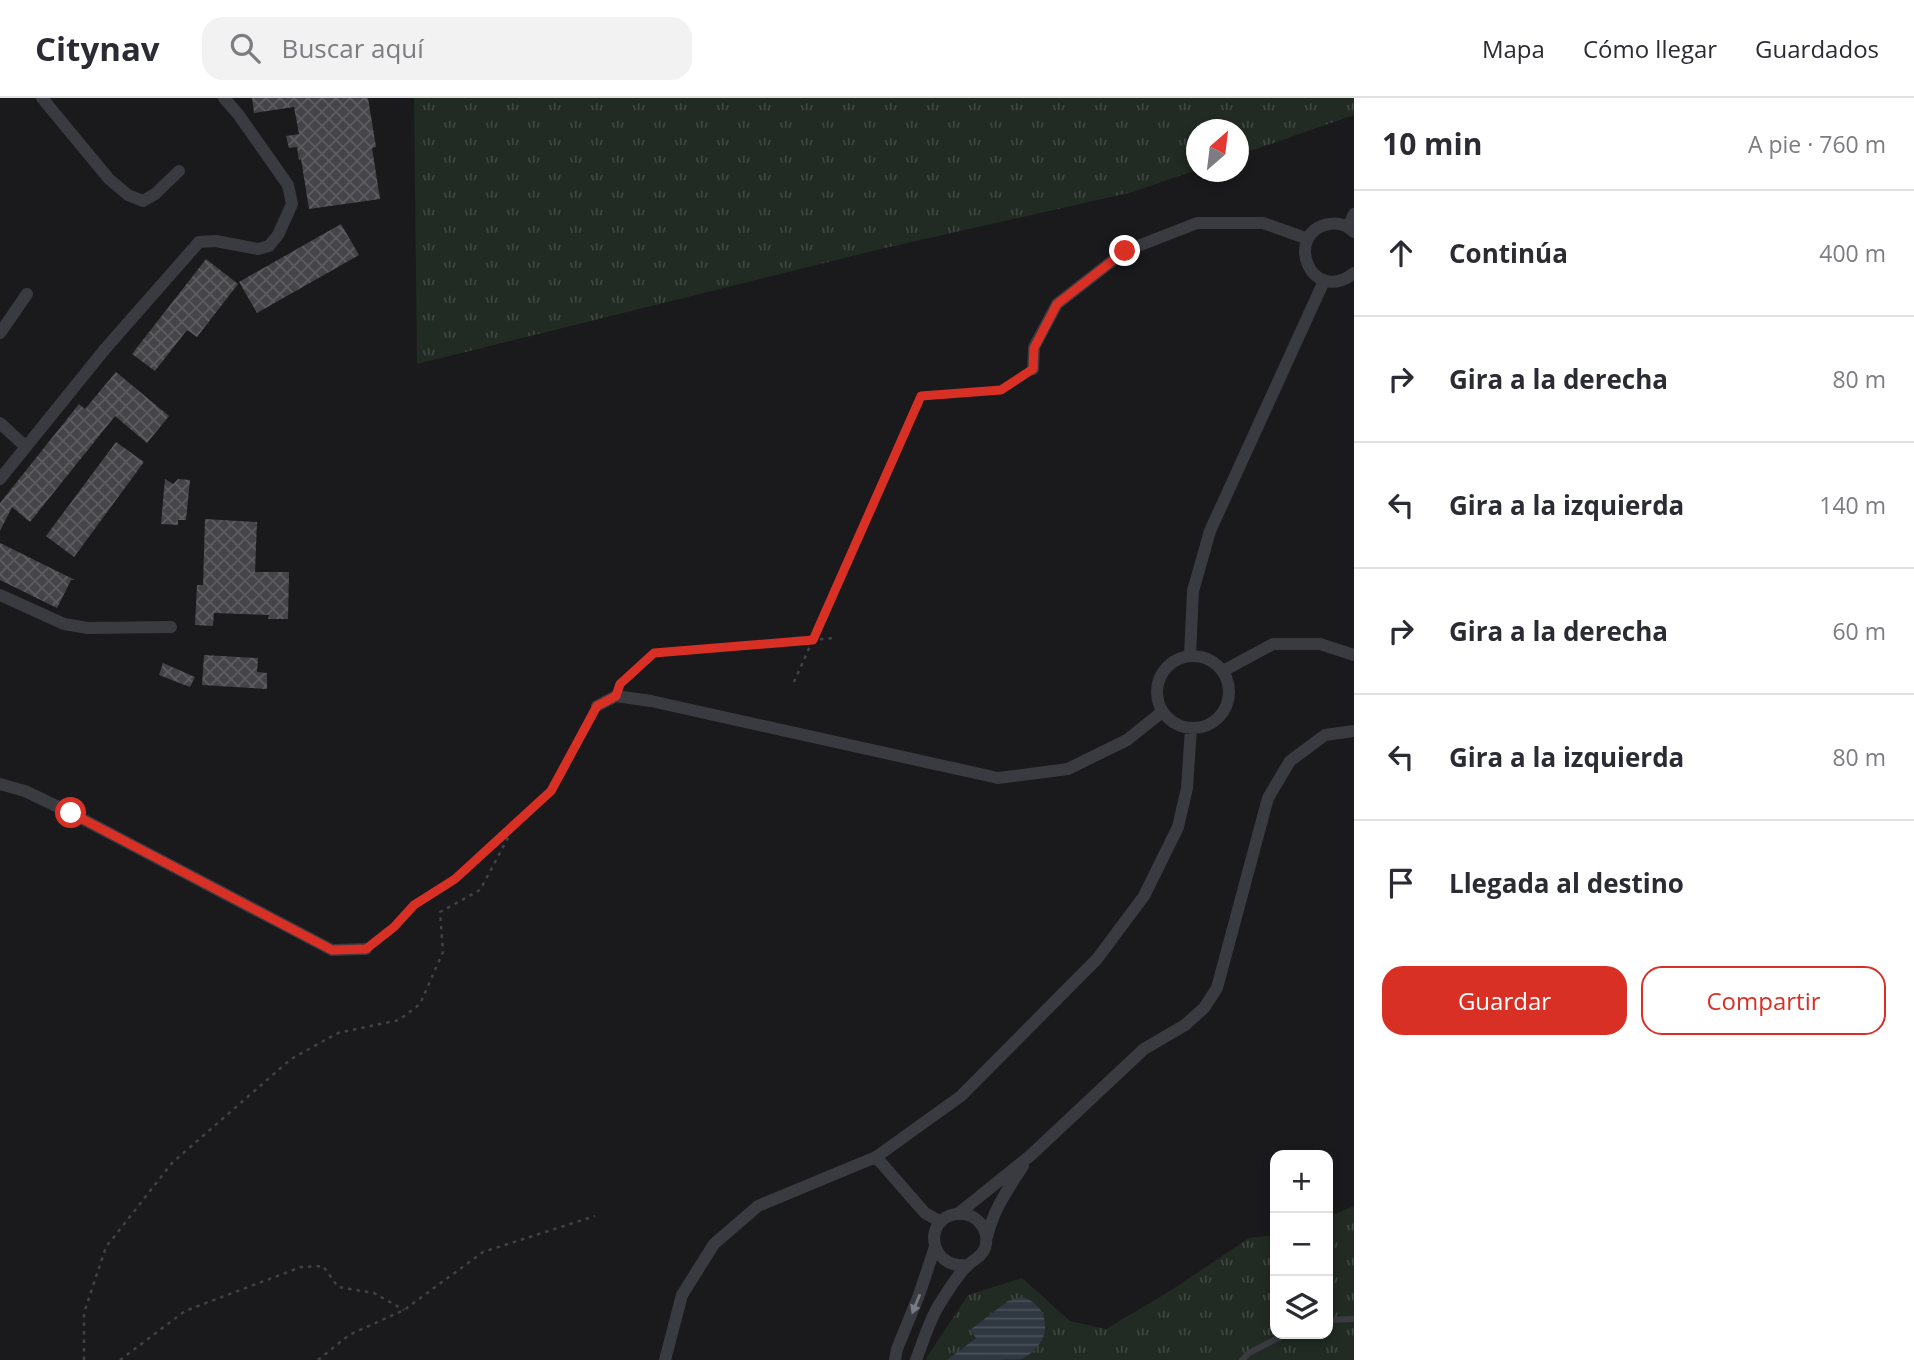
<!DOCTYPE html>
<html lang="es">
<meta charset="utf-8">
<style>
:root{--surface:#fff;--page:#f2f2f3;--text:#2b2b33;--muted:#7c7c81;--line:#e1e1e2;--accent:#d93025}
body{margin:0;font-family:"Open Sans",sans-serif;background:var(--page);color:var(--text)}
.controls{position:absolute;right:21px;bottom:21px;display:grid;overflow:hidden;border-radius:14px;box-shadow:0 4px 10px #0003}
.controls button{width:63px;height:63px;display:grid;place-items:center;padding:0;border:0;border-bottom:2px solid var(--line);background:var(--surface);color:var(--text);font:35px sans-serif}
.compass{position:absolute;left:1186px;top:21px;width:63px;height:63px;border-radius:50%;background:var(--surface);box-shadow:0 4px 10px #0003;rotate:28deg}
.stop{position:absolute;width:21px;height:21px;margin:-16px;border:5px solid #d93025;border-radius:50%;background:#fff}
.stop.end{background:#d93025;border-color:#fff;box-shadow:0 2px 7px #0008}
.list{margin:0;padding:0;list-style:none}
h2{display:flex;justify-content:space-between;align-items:center;height:91px;margin:0;padding:0 28px;font-size:30px}
h2 small{font-size:23px;font-weight:400;color:var(--muted)}
.list li{display:grid;grid-template-columns:46px 1fr auto;gap:21px;align-items:center;box-sizing:border-box;height:126px;padding:0 28px;border-top:2px solid var(--line)}
.list b{display:block;font-size:26px;white-space:nowrap}
.list em{font-size:23px;font-style:normal;color:var(--muted)}
.actions{display:flex;gap:14px;padding:21px 28px}
.actions a{flex:1;padding:16px 0;border:2px solid var(--accent);border-radius:21px;text-align:center;font-size:24px;color:var(--accent)}
.actions .main{background:var(--accent);color:#fff}
.icon{flex:none;width:38px;height:38px;fill:none;stroke:currentColor;stroke-width:2;stroke-linecap:round;stroke-linejoin:round}
.map{position:relative;flex:none;width:1354px;height:1262px;overflow:hidden}
header{display:flex;align-items:center;gap:42px;box-sizing:border-box;height:98px;padding:0 35px;background:var(--surface);border-bottom:2px solid var(--line)}
header strong{font-size:33px}
nav{display:flex;gap:38px;margin-inline-start:auto;font-size:24px}
.search{width:490px;height:63px;background:var(--page);display:flex;align-items:center;gap:18px;box-sizing:border-box;padding:0 24px;border-radius:21px;color:var(--muted);font-size:26px}
main{display:flex}
aside{flex:1;background:var(--surface)}
.map>svg:first-child{display:block}
.grass{fill:url(#grass-tufts)}
.water{fill:url(#water-rules)}
.building{fill:url(#building-cross-hatch)}
.lines{fill:none;stroke-linecap:round;stroke-linejoin:round}
.path{stroke:#404248;stroke-width:2.5;stroke-dasharray:3.5 5;stroke-linecap:butt}
.lane{stroke:#3a3b41;stroke-width:6}
.street{stroke:#3a3b41;stroke-width:12}
.oneway{fill:#797b84}
.route{stroke:#d93025;stroke-width:9}
</style>
<header>
<strong>Citynav</strong>
<div class="search"><svg class="icon" aria-label="search" viewBox="0 0 24 24"><circle cx="10" cy="10" r="6"/><path d="M15 15l6 6"/></svg>Buscar aquí</div>
<nav><a>Mapa</a><a>Cómo llegar</a><a>Guardados</a></nav>
</header>
<main>
<div class="map">
<svg width="1354" height="1262" viewBox="0 0 1354 1262">
<defs>
<pattern id="grass-tufts" width="24" height="20" patternUnits="userSpaceOnUse" patternTransform="scale(1.75)"><rect width="24" height="20" fill="#212a23"/><path d="M3 7l-1-3M5 7V3M7 7l1-3M15 17l-1-3M17 17v-4M19 17l1-3" fill="none" stroke="#3f4641"/></pattern>
<pattern id="water-rules" width="6" height="5" patternUnits="userSpaceOnUse" patternTransform="scale(1.75)"><rect width="6" height="5" fill="#2f3740"/><path d="M0 2.5h6" fill="none" stroke="#4a515a"/></pattern>
<pattern id="building-cross-hatch" width="8" height="8" patternUnits="userSpaceOnUse" patternTransform="scale(1.75)"><rect width="8" height="8" fill="#444449"/><path d="M0 0l8 8M0 8l8-8" fill="none" stroke="#5c5c61"/></pattern>
</defs>
<rect width="100%" height="100%" fill="#1a191c"/>
<path class="grass" d="M 414,0 L 1354,0 L 1354,17 L 1239,57 L 1238,32 L 1196,32 L 1196,72 L 1133,94 L 885,150 L 417,266 Z
M 1354,1108 L 1354,1262 L 926,1262 L 927,1259 L 968,1197 L 1022,1180 L 1070,1223 L 1106,1231 L 1170,1193 L 1249,1140 L 1275,1137 L 1275,1236 L 1328,1236 L 1328,1119 Z"/>
<path class="water" d="M 1023,1199 C 1036,1204 1045,1213 1045,1227 C 1046,1242 1035,1254 1022,1261 C 1014,1262 960,1262 947,1262 L 976,1240 L 970,1232 L 1008,1203 Z"/>
<path class="building" d="M 252,0 L 368,0 L 376,49 L 372,50 L 380,101 L 309,111 L 301,61 L 299,62 L 297,49 L 289,50 L 286,38 L 299,36 L 294,9 L 254,15 Z
M 341,126 L 359,157 L 257,215 L 239,184 Z
M 206,161 L 238,186 L 197,239 L 187,232 L 155,273 L 132,256 Z
M 116,274 L 169,318 L 147,345 L 115,318 L 30,424 L 12,409 L 0,433 L 0,405 L 79,306 L 85,311 Z
M 116,344 L 144,364 L 74,459 L 46,438 Z
M 165,381 L 173,386 L 178,381 L 190,382 L 186,422 L 178,422 L 178,427 L 161,426 Z
M 205,421 L 257,424 L 255,474 L 289,474 L 288,521 L 268,521 L 269,517 L 214,515 L 213,528 L 195,527 L 197,487 L 203,487 Z
M 0,445 L 75,482 L 71,482 L 57,510 L 0,482 Z
M 204,557 L 258,560 L 257,574 L 267,575 L 267,591 L 202,587 Z
M 163,565 L 195,579 L 190,589 L 159,577 Z"/>
<g class="lines">
<path class="path" d="M 794,584 L 921,298 L 1001,292 L 1024,277
M 620,586 L 654,555 L 835,540
M 376,844 L 394,829 L 414,807 L 455,781 L 550,693 L 592,617
M 84,1262 L 84,1215 L 106,1149 L 172,1065 L 291,961 L 338,935 L 399,922 L 420,906 L 443,854 L 440,814 L 480,792 L 516,725
M 120,1262 L 185,1213 L 301,1169 L 323,1168 L 338,1189 L 374,1195 L 404,1212
M 318,1262 L 349,1237 L 404,1212 L 483,1154 L 595,1118"/>
<path class="lane" d="M 1328,1222 L 1354,1221
M 1242,1262 L 1249,1255 L 1286,1236"/>
<path class="street" d="M 42,0 L 109,81 L 128,97 L 143,103 L 155,96 L 179,73
M 1348,129 L 1354,116
M 1354,134 C 1347,127 1339,124 1329,126 C 1283,134 1310,209 1354,175
M 0,235 L 27,196
M 1033,271 L 1034,249 L 1057,206 L 1125,153 L 1197,125 L 1263,125 L 1308,141
M 0,325 L 26,349
M 0,381 L 105,251 L 199,144 L 216,143 L 258,151 L 269,148 L 278,137 L 292,106 L 288,87 L 238,16 L 224,0
M 0,497 L 64,526 L 88,530 L 171,529
M 1190,557 L 1193,493 L 1210,433 L 1324,183
M1157 594a36 36 0 1 1 72 0a36 36 0 1 1-72 0Z
M 1223,573 L 1273,546 L 1320,546 L 1354,557
M 597,608 L 616,598 L 651,603 L 998,680 L 1068,671 L 1127,642 L 1162,614
M 0,686 L 25,693 L 71,715 L 332,852 L 366,851
M 876,1059 L 925,1115 L 941,1124
M 959,1115 L 1031,1057 L 1144,951 L 1185,927 L 1204,910 L 1217,890 L 1268,700 L 1290,663 L 1325,637 L 1354,633
M 987,1139 C 993,1112 1008,1091 1023,1068
M 665,1262 L 682,1197 L 714,1146 L 758,1108 L 876,1059 L 961,998 L 1097,861 L 1144,798 L 1178,729 L 1187,690 L 1191,630
M 895,1262 L 897,1251 L 919,1197 L 935,1149
M 916,1262 C 923,1244 929,1223 939,1207 C 946,1196 957,1177 967,1168 C 974,1161 981,1160 985,1150 C 991,1131 975,1113 956,1116 C 922,1121 929,1172 968,1167"/>
</g>
<defs><path id="oneway-solid" d="M-6-.8H1V-3.2L6.5 0L1 3.2V.8H-6Z" transform="scale(1.75)"/></defs>
<use class="oneway" href="#oneway-solid" transform="translate(916 1206) rotate(112)"/>
<g class="lines">
<path class="route" d="M 71,715 L 332,852 L 366,851 L 394,829 L 414,807 L 455,781 L 551,693 L 597,608 L 616,598 L 620,586 L 654,555 L 813,542 L 921,298 L 1001,292 L 1033,271 L 1034,250 L 1057,206 L 1125,153"/>
</g>
</svg>
<div class="controls">
<button>+</button>
<button>−</button>
<button><svg class="icon" aria-label="layers" viewBox="0 0 24 24"><path d="M12 4l9 5-9 5-9-5zM3 14l9 5 9-5"/></svg></button>
</div>
<svg class="compass" viewBox="-18 -18 36 36"><path d="M0-13l5 13h-10z" fill="#e53935"/><path d="M0 13l5-13h-10z" fill="#7c7c81"/></svg>
<div class="stop" style="left:71px;top:715px"></div>
<div class="stop end" style="left:1125px;top:153px"></div>
</div>
<aside>
<h2>10 min<small>A pie · 760 m</small></h2>
<ul class="list">
<li><svg class="icon" aria-label="ahead" viewBox="0 0 24 24"><path d="M12 20V5M6 11l6-6 6 6"/></svg><div><b>Continúa</b></div><em>400 m</em></li>
<li><svg class="icon" aria-label="right" viewBox="0 0 24 24"><path d="M7 20v-9h11M14 6l5 5-5 5"/></svg><div><b>Gira a la derecha</b></div><em>80 m</em></li>
<li><svg class="icon" aria-label="left" viewBox="0 0 24 24"><path d="M17 20v-9H6M10 6l-5 5 5 5"/></svg><div><b>Gira a la izquierda</b></div><em>140 m</em></li>
<li><svg class="icon" aria-label="right" viewBox="0 0 24 24"><path d="M7 20v-9h11M14 6l5 5-5 5"/></svg><div><b>Gira a la derecha</b></div><em>60 m</em></li>
<li><svg class="icon" aria-label="left" viewBox="0 0 24 24"><path d="M17 20v-9H6M10 6l-5 5 5 5"/></svg><div><b>Gira a la izquierda</b></div><em>80 m</em></li>
<li><svg class="icon" aria-label="arrive" viewBox="0 0 24 24"><path d="M6 21V4h12l-3 4 3 4H6"/></svg><div><b>Llegada al destino</b></div></li>
</ul>
<div class="actions"><a class="main">Guardar</a><a>Compartir</a></div>
</aside>
</main>
